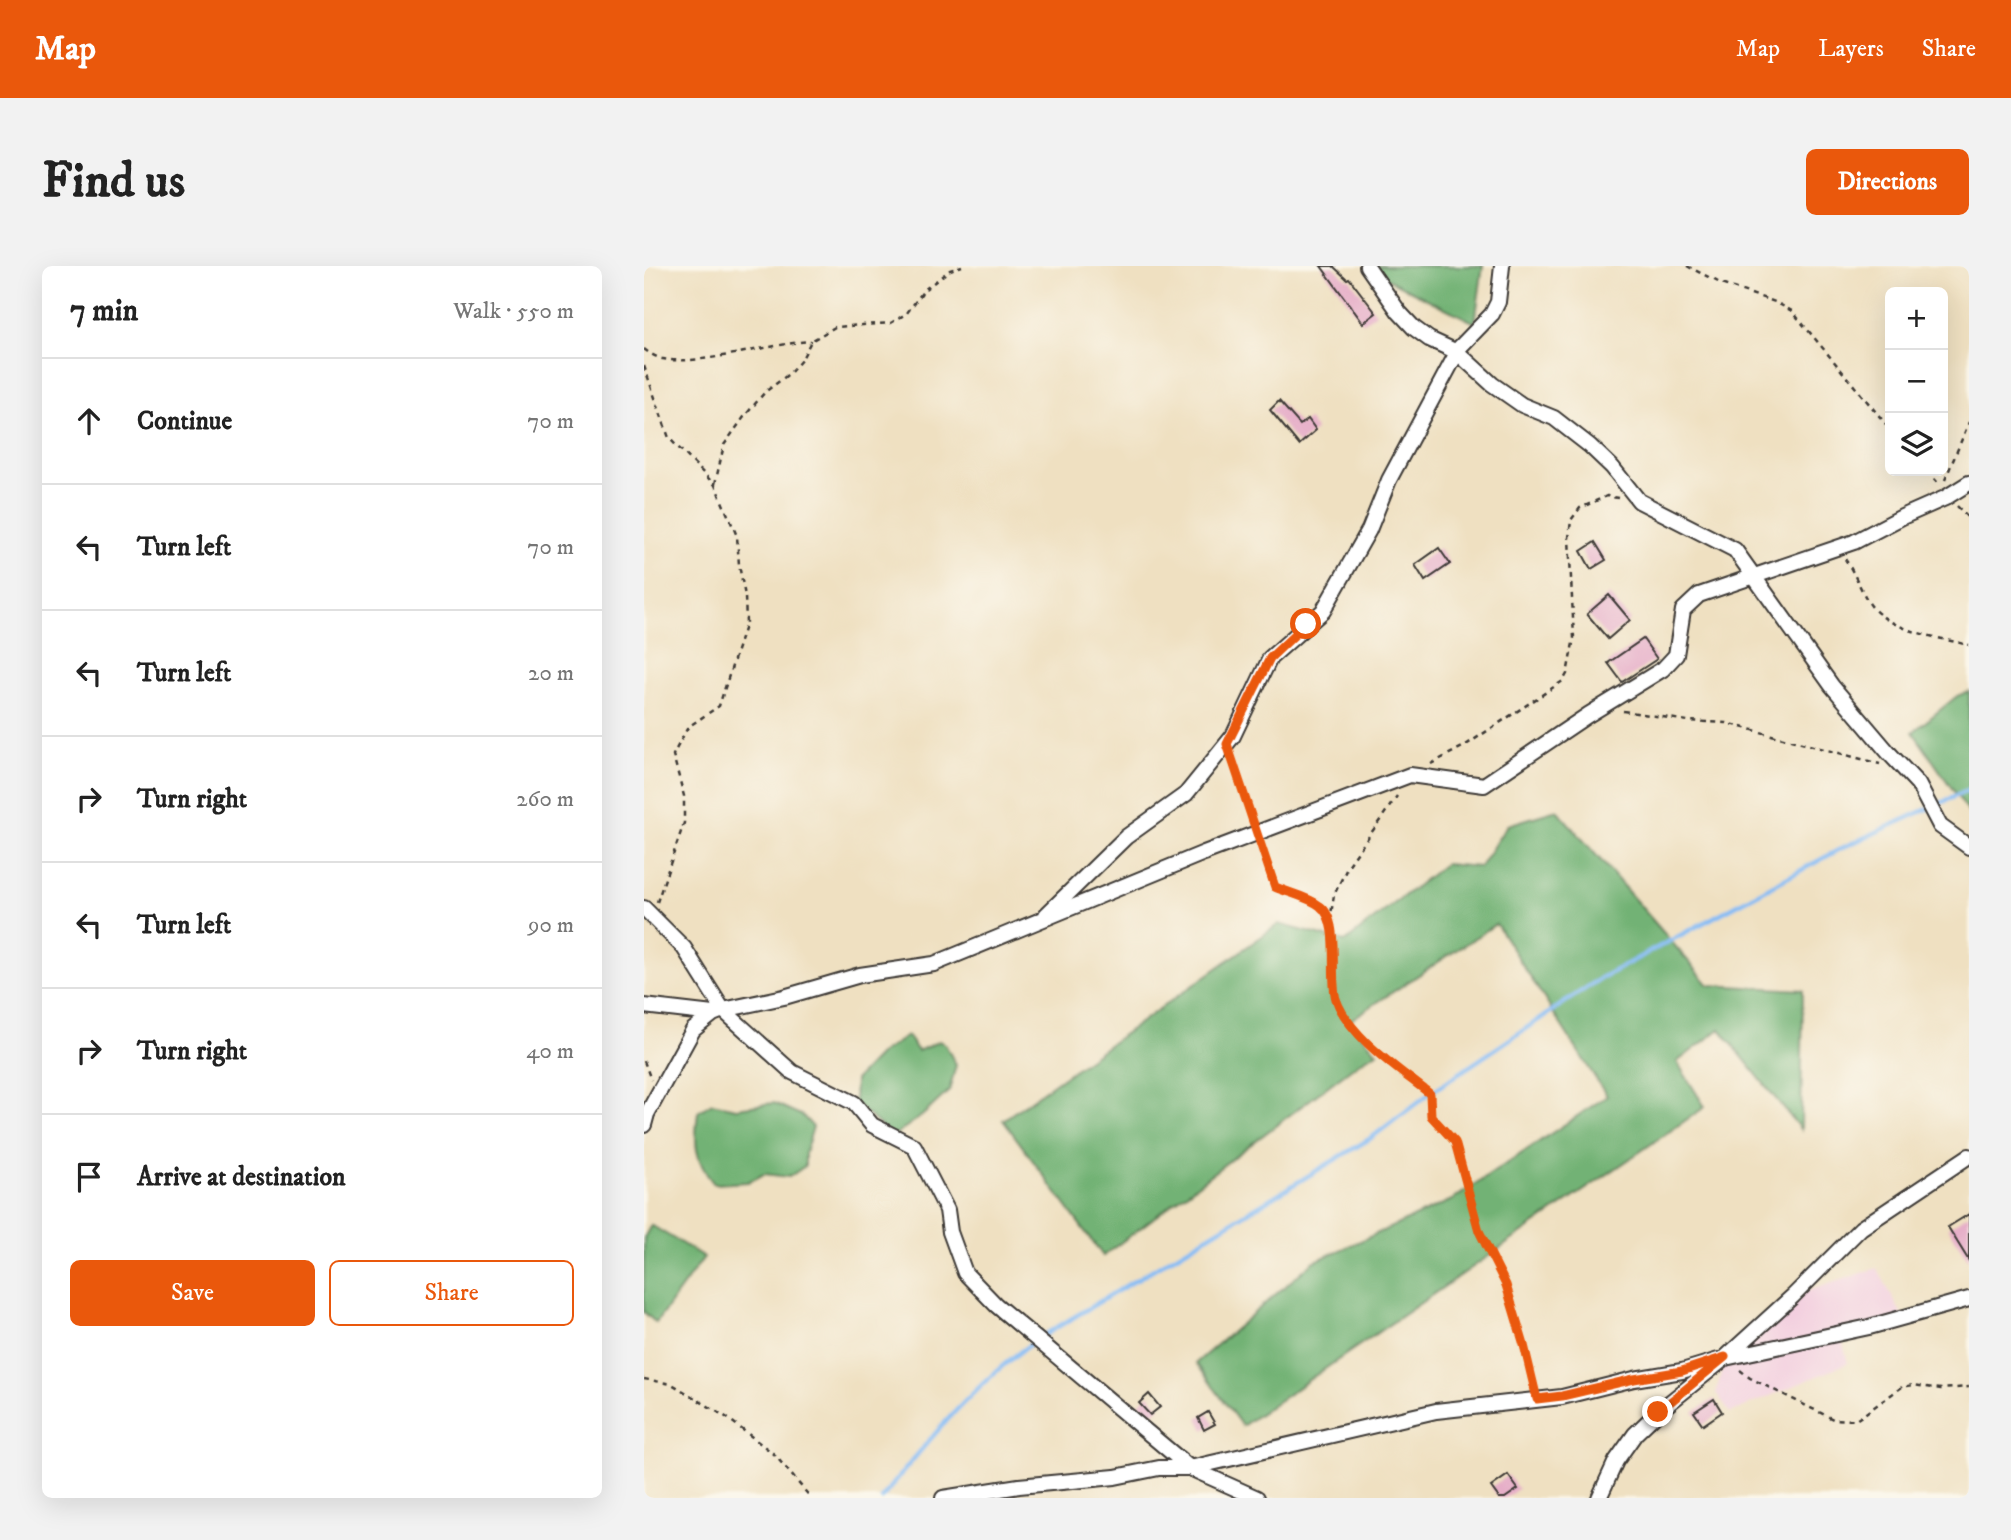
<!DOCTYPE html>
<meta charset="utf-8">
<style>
:root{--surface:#fff;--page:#f2f2f2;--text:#222;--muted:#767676;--line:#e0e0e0;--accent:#ea580c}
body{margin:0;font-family:"IM FELL DW Pica",serif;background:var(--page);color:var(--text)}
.controls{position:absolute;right:21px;top:21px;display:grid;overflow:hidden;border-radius:10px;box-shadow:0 7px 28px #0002}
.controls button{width:63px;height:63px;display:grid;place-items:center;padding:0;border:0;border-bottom:2px solid var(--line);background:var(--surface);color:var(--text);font:35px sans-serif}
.stop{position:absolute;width:21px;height:21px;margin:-16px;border:5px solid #ea580c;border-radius:50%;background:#fff}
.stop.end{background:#ea580c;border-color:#fff;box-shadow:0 2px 7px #0008}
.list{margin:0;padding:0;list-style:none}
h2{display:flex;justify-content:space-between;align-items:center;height:91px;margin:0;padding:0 28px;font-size:30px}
h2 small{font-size:23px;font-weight:400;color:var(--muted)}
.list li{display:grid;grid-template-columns:46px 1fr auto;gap:21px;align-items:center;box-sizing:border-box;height:126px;padding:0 28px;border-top:2px solid var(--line)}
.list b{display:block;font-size:26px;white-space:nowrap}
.list em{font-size:23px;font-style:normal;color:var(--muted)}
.actions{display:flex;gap:14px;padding:21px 28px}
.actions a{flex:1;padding:16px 0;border:2px solid var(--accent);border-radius:10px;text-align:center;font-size:24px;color:var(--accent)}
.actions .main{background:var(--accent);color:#fff}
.icon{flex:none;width:38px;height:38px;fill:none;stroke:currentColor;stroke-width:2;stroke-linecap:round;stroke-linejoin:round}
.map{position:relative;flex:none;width:1325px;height:1232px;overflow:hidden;border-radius:10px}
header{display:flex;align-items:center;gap:42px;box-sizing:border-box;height:98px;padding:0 35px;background:var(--accent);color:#fff}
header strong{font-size:33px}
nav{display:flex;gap:38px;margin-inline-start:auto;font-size:24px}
.intro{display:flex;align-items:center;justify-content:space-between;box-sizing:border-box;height:168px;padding:0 42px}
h1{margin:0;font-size:49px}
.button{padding:18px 32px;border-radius:10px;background:var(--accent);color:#fff;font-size:24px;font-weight:700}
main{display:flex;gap:42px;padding:0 42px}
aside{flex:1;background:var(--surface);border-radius:10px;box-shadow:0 7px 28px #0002}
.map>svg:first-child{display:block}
.built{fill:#f3cfdf}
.forest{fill:#72b274;stroke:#476748;stroke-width:2}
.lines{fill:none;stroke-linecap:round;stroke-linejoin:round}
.stream{stroke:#85bcf5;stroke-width:4.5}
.building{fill:#e6aec8}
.street-casing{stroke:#3c3935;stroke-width:18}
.path{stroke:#3c3935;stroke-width:2.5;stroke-dasharray:5 5;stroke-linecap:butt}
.street{stroke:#fff;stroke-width:14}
.route{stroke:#ea580c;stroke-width:9}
</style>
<header>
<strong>Map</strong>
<nav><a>Map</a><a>Layers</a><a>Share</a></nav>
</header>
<div class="intro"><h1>Find us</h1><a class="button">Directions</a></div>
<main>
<aside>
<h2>7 min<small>Walk · 550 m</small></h2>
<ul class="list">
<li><svg class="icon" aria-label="ahead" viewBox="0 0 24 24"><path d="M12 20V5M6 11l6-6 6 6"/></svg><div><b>Continue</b></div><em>70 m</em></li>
<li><svg class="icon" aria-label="left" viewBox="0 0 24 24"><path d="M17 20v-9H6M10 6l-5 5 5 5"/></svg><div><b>Turn left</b></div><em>70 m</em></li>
<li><svg class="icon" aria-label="left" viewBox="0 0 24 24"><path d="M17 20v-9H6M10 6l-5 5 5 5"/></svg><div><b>Turn left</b></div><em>20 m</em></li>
<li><svg class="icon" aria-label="right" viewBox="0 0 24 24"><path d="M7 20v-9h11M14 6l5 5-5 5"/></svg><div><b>Turn right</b></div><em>260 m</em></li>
<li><svg class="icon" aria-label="left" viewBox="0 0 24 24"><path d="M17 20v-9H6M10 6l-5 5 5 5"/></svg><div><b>Turn left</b></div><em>90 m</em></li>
<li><svg class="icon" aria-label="right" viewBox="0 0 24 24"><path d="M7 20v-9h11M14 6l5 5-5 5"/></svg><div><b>Turn right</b></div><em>40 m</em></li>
<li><svg class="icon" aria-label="arrive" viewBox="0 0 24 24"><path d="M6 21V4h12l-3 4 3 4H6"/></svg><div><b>Arrive at destination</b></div></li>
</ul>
<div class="actions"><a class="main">Save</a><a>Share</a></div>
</aside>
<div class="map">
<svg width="1325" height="1232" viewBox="0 0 1325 1232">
<rect width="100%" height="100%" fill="#fbf7ec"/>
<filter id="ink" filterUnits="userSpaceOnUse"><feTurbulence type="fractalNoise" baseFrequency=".0143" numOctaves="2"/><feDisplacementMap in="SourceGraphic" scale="14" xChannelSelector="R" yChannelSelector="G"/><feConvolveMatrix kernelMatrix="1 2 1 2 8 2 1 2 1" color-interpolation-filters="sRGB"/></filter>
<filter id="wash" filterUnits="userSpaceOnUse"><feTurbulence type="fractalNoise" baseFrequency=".00686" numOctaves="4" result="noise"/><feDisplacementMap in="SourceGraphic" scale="28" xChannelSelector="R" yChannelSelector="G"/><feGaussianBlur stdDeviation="1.57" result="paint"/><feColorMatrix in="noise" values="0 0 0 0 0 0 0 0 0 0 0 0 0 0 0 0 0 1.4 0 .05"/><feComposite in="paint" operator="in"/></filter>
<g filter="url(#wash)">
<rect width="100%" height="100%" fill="#efe0c1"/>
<path class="built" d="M 1233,1002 L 1259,1051 L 1196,1067 L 1204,1097 L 1086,1147 L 1072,1127 L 1081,1092 L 1149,1030 Z"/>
<path class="forest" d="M 723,0 L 839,0 L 831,57 L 727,5 Z
M 1325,425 L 1325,547 L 1269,466 L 1313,430 Z
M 913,544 L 1065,719 L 1159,724 L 1157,864 L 1076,763 L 1033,796 L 1061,841 L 598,1160 L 552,1097 L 669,996 L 808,934 L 963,830 L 852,658 L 705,755 L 733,786 L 716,796 L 459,990 L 359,854 L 635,658 L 701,676 L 801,598 L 836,601 L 863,559 Z
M 263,770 L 274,785 L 295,775 L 301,778 L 312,799 L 305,825 L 279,849 L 249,870 L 210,837 L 211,814 L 237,787 Z
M 68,837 L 92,842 L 130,837 L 159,850 L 169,861 L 161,887 L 161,900 L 145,911 L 120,908 L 104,916 L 70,918 C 50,893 50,877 54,846 Z
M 7,959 L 60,991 L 12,1057 L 0,1046 L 0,972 Z"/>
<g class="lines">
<path class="stream" d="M 238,1232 C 284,1174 332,1116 392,1074 L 727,872 L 786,827 L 957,712 L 1202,580 L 1325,524"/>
</g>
<g id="blocks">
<path class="building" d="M 677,0 L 689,0 L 703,13 L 705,12 L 732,47 L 719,57 Z
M 635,135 L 656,159 L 664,153 L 672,164 L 655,179 L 626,144 Z
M 951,276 L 962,294 L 947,303 L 937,285 Z
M 795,282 L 806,298 L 781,315 L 771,299 Z
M 965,329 L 986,354 L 964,373 L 943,348 Z
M 999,373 L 1013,393 L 978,416 L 964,397 Z
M 1325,948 L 1325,995 L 1304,961 Z
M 505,1128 L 516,1141 L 506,1149 L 495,1137 Z
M 1070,1133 L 1078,1146 L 1059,1159 L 1050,1146 Z
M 564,1146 L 571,1158 L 560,1164 L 554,1152 Z
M 864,1209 L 874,1223 L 861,1232 L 855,1232 L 847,1221 Z"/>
</g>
</g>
<g filter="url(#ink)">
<use href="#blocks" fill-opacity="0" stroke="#3c3935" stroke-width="2"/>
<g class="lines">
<defs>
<path id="street" d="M 723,0 L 755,46 L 770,62 L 785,73 L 813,86 L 848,118 L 878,139 L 910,152 L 946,180 L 968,201 L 995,235 L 1091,284 L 1188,420 L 1244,486 L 1274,518 L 1296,560 L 1325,581
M 0,642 L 40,682 L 79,744 L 148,806 L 210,837 L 228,859 L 270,880 L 303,944 L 306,966 L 321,1007 L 352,1039 L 546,1202 L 613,1232
M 402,649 L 482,571 L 542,528 L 589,470 L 626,392 L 679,345 L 725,264 L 745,214 L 816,81 L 848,48 L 854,36 L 858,0
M 0,740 L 69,748
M 0,859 L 3,848 L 49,764 L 69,748 L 79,744 L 140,731 L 216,709 L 290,698 L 560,587 L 766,509 L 840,519 L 944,449 L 1019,403 L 1032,389 L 1039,344 L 1055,329 L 1210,276 L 1258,251 L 1301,232 L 1325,217
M 299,1232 L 375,1220 L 471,1211 L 515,1202 L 546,1202 L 792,1145 L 918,1131 L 990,1113 L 1038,1105 L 1081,1092 L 1225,1061 L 1325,1033
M 955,1232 L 972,1195 L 991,1168 L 1014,1146 L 1081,1092 L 1149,1030 L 1217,962 L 1325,890"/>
</defs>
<use href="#street" class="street-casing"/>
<path class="path" d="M 1043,0 L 1080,19 L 1131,36 L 1148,45 L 1246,163
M 0,83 C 5,87 13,92 19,93 C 59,100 123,78 167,75
M 0,100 L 25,172 L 71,219 L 93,270 L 95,299 L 101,330 L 102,357 L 75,440 L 44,461 L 29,489 L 40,530 L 40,557 L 13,636
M 1283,205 L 1296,219
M 1301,214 L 1325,156
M 71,218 L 80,179 L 100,151 L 121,126 L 146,107 L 158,93 L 167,75 L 191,61 L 247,57 L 263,47 L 280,24 L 306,4 L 318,0
M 1313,240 L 1325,253
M 1201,293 C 1211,307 1219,330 1228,341 C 1248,365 1296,372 1325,379
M 979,445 L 1044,455 L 1083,457 L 1236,498
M 587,495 L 608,554
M 787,498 L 822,479 L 919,415 L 923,408 L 930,372 L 925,272 L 927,254 L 936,242 L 963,230 L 974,232
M 617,580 L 631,621 C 645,627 664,631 676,640 C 697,655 685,710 692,733 C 705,771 756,804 786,827 L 787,850 L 811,876 L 835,965 L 862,1019 L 890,1119
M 686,655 L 690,629 L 704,600 L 753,530
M 0,795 L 7,814
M 1096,1104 L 1106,1112 L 1189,1153 L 1212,1154 L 1258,1121 L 1269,1119 L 1297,1123 L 1325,1121
M 0,1113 L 28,1118 L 82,1151 L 130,1188 L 167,1232"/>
<use href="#street" class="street"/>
</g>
</g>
<g class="lines" filter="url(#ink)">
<path class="route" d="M 662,358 L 626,392 L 583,478 L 631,621 C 645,627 664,631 676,640 C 697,655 685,710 692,733 C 705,771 756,804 786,828 L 787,850 L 811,876 L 835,965 L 862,1019 L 880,1079 L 893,1133 L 918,1130 L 990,1113 L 1038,1105 L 1081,1091 L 1014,1146"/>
</g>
</svg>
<div class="controls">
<button>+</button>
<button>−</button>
<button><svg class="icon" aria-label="layers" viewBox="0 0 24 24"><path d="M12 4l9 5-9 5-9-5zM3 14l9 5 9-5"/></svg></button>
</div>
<div class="stop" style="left:662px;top:358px"></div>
<div class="stop end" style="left:1014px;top:1146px"></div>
</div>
</main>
